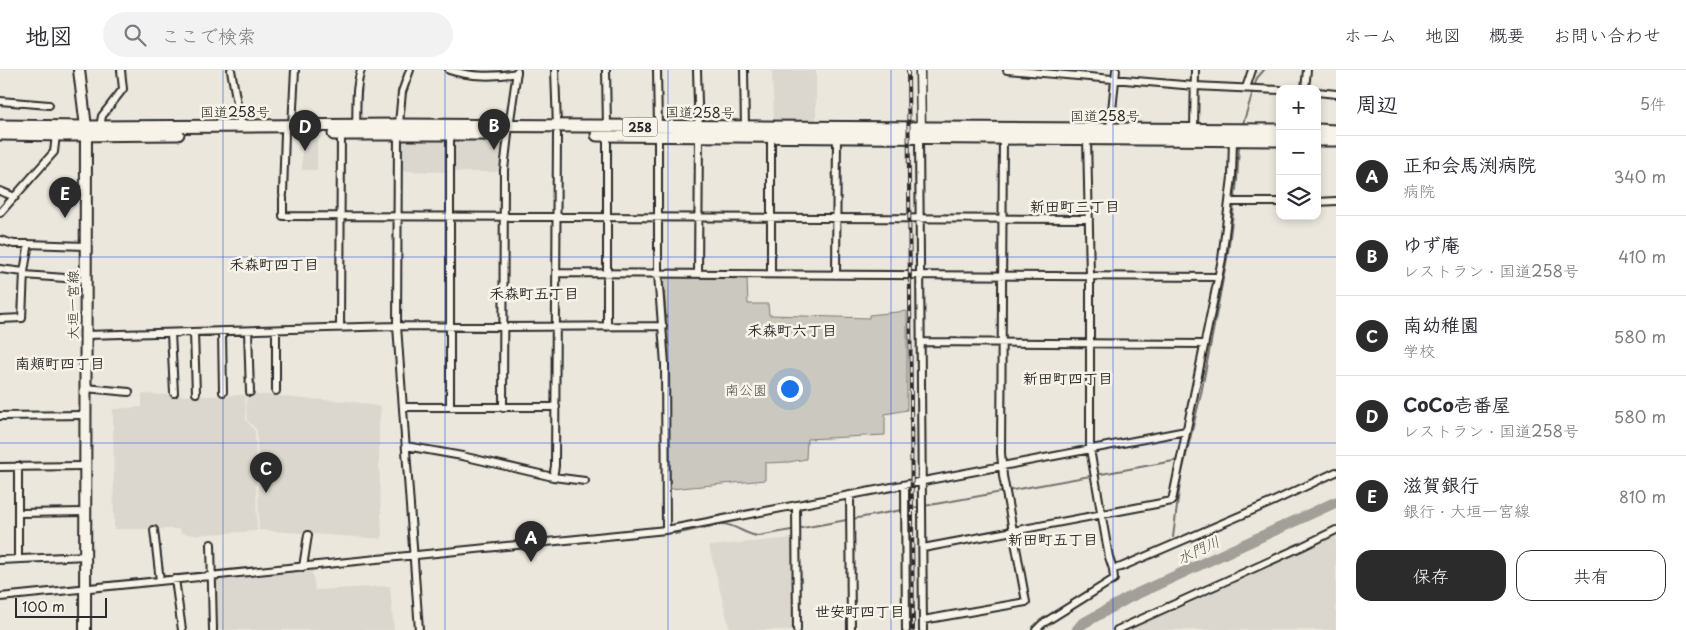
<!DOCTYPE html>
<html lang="ja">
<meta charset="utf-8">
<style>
:root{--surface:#fff;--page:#f2f2f3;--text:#2b2b33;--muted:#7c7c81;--line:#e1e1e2;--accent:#2b2b2b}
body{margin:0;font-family:"Playpen Sans","Klee One",sans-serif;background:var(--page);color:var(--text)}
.controls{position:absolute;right:15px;top:15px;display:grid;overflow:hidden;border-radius:10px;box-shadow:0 2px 8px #0003}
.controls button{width:45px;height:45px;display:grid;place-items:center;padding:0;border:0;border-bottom:1px solid var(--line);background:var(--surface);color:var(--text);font:25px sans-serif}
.scale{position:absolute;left:15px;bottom:12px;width:92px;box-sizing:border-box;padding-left:5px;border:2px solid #2b2b2b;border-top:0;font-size:14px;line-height:18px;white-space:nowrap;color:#2b2b2b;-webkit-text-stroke:4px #f7f3e8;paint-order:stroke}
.you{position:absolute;left:789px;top:318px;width:18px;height:18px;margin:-12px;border:4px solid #fff;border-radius:50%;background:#1a73e8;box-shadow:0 0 0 8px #1a73e833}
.badge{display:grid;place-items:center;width:32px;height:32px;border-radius:50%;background:var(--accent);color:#fff;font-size:16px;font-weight:700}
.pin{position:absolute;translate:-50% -41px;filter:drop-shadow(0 1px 2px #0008)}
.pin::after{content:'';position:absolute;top:26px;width:18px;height:15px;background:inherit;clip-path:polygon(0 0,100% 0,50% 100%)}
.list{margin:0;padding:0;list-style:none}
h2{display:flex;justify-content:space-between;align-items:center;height:65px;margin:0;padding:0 20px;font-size:21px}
h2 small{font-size:16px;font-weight:400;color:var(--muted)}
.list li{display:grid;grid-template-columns:32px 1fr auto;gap:15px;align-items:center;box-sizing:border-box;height:80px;padding:0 20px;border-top:1px solid var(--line)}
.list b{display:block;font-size:19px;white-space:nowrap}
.list p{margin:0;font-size:16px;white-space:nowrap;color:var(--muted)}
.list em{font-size:16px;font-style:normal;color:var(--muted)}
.actions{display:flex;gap:10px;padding:15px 20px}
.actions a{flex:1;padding:11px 0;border:1px solid var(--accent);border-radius:15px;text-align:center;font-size:18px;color:var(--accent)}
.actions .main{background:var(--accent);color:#fff}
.icon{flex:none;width:28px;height:28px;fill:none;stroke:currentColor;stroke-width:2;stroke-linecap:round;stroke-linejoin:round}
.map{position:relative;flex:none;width:1336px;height:560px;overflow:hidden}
header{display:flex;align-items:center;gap:30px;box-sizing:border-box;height:70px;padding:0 25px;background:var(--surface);border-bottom:1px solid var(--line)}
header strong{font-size:24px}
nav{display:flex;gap:28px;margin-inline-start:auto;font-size:18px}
.search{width:350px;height:45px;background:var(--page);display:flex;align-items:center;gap:12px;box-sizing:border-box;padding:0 18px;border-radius:28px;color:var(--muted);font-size:19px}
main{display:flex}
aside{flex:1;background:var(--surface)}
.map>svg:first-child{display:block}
.built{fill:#dbd7ce}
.green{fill:#cbc8bf;stroke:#7b7a75}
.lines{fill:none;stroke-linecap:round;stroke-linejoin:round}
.stream{stroke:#72716c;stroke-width:2}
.river{stroke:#a29f98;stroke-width:11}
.minor-casing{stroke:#2b2b2b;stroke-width:10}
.tertiary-casing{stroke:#2b2b2b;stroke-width:11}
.primary-casing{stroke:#2b2b2b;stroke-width:14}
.trunk-casing{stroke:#2b2b2b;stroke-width:15}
.minor{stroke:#f7f3e8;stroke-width:6}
.tertiary{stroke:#f7f3e8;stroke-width:8}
.primary{stroke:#f7f3e8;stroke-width:10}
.trunk{stroke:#f7f3e8;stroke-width:11}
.rail-casing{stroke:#2b2b2b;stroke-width:4}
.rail{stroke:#f7f3e8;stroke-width:2;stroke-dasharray:5.5;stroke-linecap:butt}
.grid{fill:none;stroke:#1d4ed8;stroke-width:1;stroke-opacity:0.55}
.labels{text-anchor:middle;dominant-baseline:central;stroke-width:5;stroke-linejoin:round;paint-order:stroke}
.shield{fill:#f7f3e8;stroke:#686764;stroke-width:1}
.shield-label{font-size:12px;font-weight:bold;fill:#2b2b2b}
.street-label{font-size:14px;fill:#2b2b2b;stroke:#f7f3e8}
.park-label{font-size:14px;fill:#535250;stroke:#f7f3e8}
.neighbourhood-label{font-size:15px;font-weight:bold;fill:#2b2b2b;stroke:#f7f3e8}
.water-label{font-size:15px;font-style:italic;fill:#555451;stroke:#f7f3e8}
</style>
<header>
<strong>地図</strong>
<div class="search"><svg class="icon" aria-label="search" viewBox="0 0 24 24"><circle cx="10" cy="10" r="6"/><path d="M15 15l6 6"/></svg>ここで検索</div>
<nav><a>ホーム</a><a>地図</a><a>概要</a><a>お問い合わせ</a></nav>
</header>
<main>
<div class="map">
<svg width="1336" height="560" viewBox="0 0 1336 560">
<rect width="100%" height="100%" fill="#ebe7dd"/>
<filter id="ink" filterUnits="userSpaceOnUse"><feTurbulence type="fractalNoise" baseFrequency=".02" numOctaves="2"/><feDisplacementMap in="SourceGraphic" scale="10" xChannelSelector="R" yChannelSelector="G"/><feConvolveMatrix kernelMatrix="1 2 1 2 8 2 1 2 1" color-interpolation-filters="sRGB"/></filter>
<g filter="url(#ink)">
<path class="built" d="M 772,0 L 816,0 L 816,52 L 774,52 Z
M 302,70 L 317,70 L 317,100 L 302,100 Z
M 454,70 L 504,70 L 501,102 L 454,102 Z
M 401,71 L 446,71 L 446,102 L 401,101 Z
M 142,324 L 200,326 L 245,325 L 246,350 L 255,361 L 257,461 L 194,465 L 181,463 L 180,459 L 114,459 L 113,339 L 142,337 Z
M 246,325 L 274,325 L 303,329 L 350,331 L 381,337 L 379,355 L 379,391 L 382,469 L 259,460 L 257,360 L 247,350 Z
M 1336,465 L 1336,560 L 1128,560 L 1275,494 Z
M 794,468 L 795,560 L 730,560 L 709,476 Z
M 312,500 L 315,520 L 390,516 L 394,560 L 215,560 L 214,510 Z"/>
<path class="green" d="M 672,207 L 747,209 L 748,234 L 768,234 L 769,245 L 869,248 L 869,245 L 907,241 L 907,340 L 885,344 L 885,365 L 807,369 L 806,389 L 789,392 L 765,393 L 765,410 L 670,419 L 669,278 L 663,208 Z"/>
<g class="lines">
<path class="stream" d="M 1243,54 L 1257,8 L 1264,0
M 675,464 L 722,454 C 735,454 745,465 758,466 L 1179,390
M 1173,467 L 1181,406 L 1201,324 L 1228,183 L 1237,111 L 1239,76"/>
<path class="river" d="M 1077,560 L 1082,554 L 1130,527 L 1336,432"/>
<defs>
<path id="minor" d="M 231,0 L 241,56
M 410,0 L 402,22 L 398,64 L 397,256 L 419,560
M 449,0 C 470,7 496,7 517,3
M 555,0 L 557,57
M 606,0 L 607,57
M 657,0 L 658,57
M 697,0 L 699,66 L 698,204
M 744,0 L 745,58
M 1007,0 L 1195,16 L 1280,20
M 1246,18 L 1252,0
M 1305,19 L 1307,0
M 1317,22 L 1336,24
M 0,31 L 49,35
M 292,56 L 295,0
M 356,56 C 357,37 355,18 361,0
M 100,57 L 102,46 L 123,19 L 121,0
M 509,57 L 517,1
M 1194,60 L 1195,0
M 1110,61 L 1116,0
M 658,66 L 658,204 L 665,294 L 666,460
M 919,67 L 923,560
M 0,121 L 15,127
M 283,124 L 285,63
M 283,128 L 283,146 L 1089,149
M 1229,132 L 1280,132
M 1317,132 L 1336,131
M 0,143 L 54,82 L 56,65
M 0,170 L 14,174 L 27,174 L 28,178 L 24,202 L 22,248 L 0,249
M 27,174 L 85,176
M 0,199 L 24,202
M 557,203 L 1218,207
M 771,204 L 771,66
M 24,205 L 65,208
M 836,205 L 837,67
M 607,257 L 607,65
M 340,258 L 341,64
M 276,260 L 276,321
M 248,261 L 250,322
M 222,262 L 223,322
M 171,263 L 174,323
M 194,263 L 196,323
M 86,265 L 397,256 L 503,257 L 663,256
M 921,272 L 1204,274
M 85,318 L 129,322
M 403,337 L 556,337
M 450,337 L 450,64
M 503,338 L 504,100 L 508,64
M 0,346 L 85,345
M 406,376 L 462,386 L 553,407 L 585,411
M 18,396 L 18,489
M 0,397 L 85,396
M 553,407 L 555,396 L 557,64
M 905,415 L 906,560
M 850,425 L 851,560
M 796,435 L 797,560
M 19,443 L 85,442
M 154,460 L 160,511
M 211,474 L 213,560
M 923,478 L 1172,431 L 1222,189 L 1232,107 L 1233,69
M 0,490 L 86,486
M 303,497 L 308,465
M 1113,499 L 1121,497 L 1272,432 L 1336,402
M 175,509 L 182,560
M 0,527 L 666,460 L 1186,361
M 923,550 L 1026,532 L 1003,406 L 1001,383 L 1003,67
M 1036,560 L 1042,554 L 1114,509 L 1113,499 L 1109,487 L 1090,379 L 1090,206 L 1087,68
M 1117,560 L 1301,477 L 1336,460"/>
<path id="tertiary" d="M 920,0 L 921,61"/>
<path id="primary" d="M 79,0 L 86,57 L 85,560"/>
<path id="trunk" d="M 0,56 L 86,57 L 399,55 L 1280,60
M 1317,60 L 1336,61
M 0,64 L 68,65 L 178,64
M 334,64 L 493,64
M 597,65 L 1280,70
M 1317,70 L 1336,70"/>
</defs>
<use href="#minor" class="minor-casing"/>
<use href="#tertiary" class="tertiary-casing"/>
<use href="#primary" class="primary-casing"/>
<use href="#trunk" class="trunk-casing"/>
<use href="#minor" class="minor"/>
<use href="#tertiary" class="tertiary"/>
<use href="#primary" class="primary"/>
<use href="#trunk" class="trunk"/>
<defs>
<path id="rail" d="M 908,0 L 913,560"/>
</defs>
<use href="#rail" class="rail-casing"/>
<use href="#rail" class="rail"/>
</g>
</g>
<path class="grid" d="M 223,0 L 223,560M 445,0 L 445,560M 668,0 L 668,560M 891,0 L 891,560M 1113,0 L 1113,560M 0,187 L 1336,187M 0,373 L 1336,373"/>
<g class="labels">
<rect class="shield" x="622.5" y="47.5" width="35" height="19" rx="4"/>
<g class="shield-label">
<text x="640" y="57">258</text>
</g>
<g class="street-label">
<text x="235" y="41">国道258号</text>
<text transform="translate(700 42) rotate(1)">国道258号</text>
<text x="1105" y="45">国道258号</text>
<text transform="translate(72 235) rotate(-90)">大垣一宮線</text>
</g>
<g class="park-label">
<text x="746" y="319">南公園</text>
</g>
<g class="neighbourhood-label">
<text x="1075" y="135">新田町三丁目</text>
<text x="274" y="193">禾森町四丁目</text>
<text x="534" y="222">禾森町五丁目</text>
<text x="792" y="259">禾森町六丁目</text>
<text x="60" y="292">南頬町四丁目</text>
<text x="1068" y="307">新田町四丁目</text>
<text x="1053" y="468">新田町五丁目</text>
<text x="860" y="540">世安町四丁目</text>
</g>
<g class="water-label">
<text transform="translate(1198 479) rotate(-25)">水門川</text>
</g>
</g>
</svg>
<div class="controls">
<button>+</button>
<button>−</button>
<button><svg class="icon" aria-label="layers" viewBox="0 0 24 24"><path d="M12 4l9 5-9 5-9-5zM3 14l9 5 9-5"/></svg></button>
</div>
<div class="scale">100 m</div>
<div class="you"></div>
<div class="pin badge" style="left:531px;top:492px">A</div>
<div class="pin badge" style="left:494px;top:80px">B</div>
<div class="pin badge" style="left:266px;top:423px">C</div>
<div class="pin badge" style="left:305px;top:81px">D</div>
<div class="pin badge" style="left:65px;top:148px">E</div>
</div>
<aside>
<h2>周辺<small>5件</small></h2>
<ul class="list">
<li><span class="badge">A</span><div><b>正和会馬渕病院</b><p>病院</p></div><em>340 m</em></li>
<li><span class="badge">B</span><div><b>ゆず庵</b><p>レストラン · 国道258号</p></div><em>410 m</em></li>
<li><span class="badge">C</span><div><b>南幼稚園</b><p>学校</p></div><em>580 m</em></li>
<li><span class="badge">D</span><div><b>CoCo壱番屋</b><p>レストラン · 国道258号</p></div><em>580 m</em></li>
<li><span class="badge">E</span><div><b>滋賀銀行</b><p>銀行 · 大垣一宮線</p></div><em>810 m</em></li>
</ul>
<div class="actions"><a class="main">保存</a><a>共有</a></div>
</aside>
</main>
